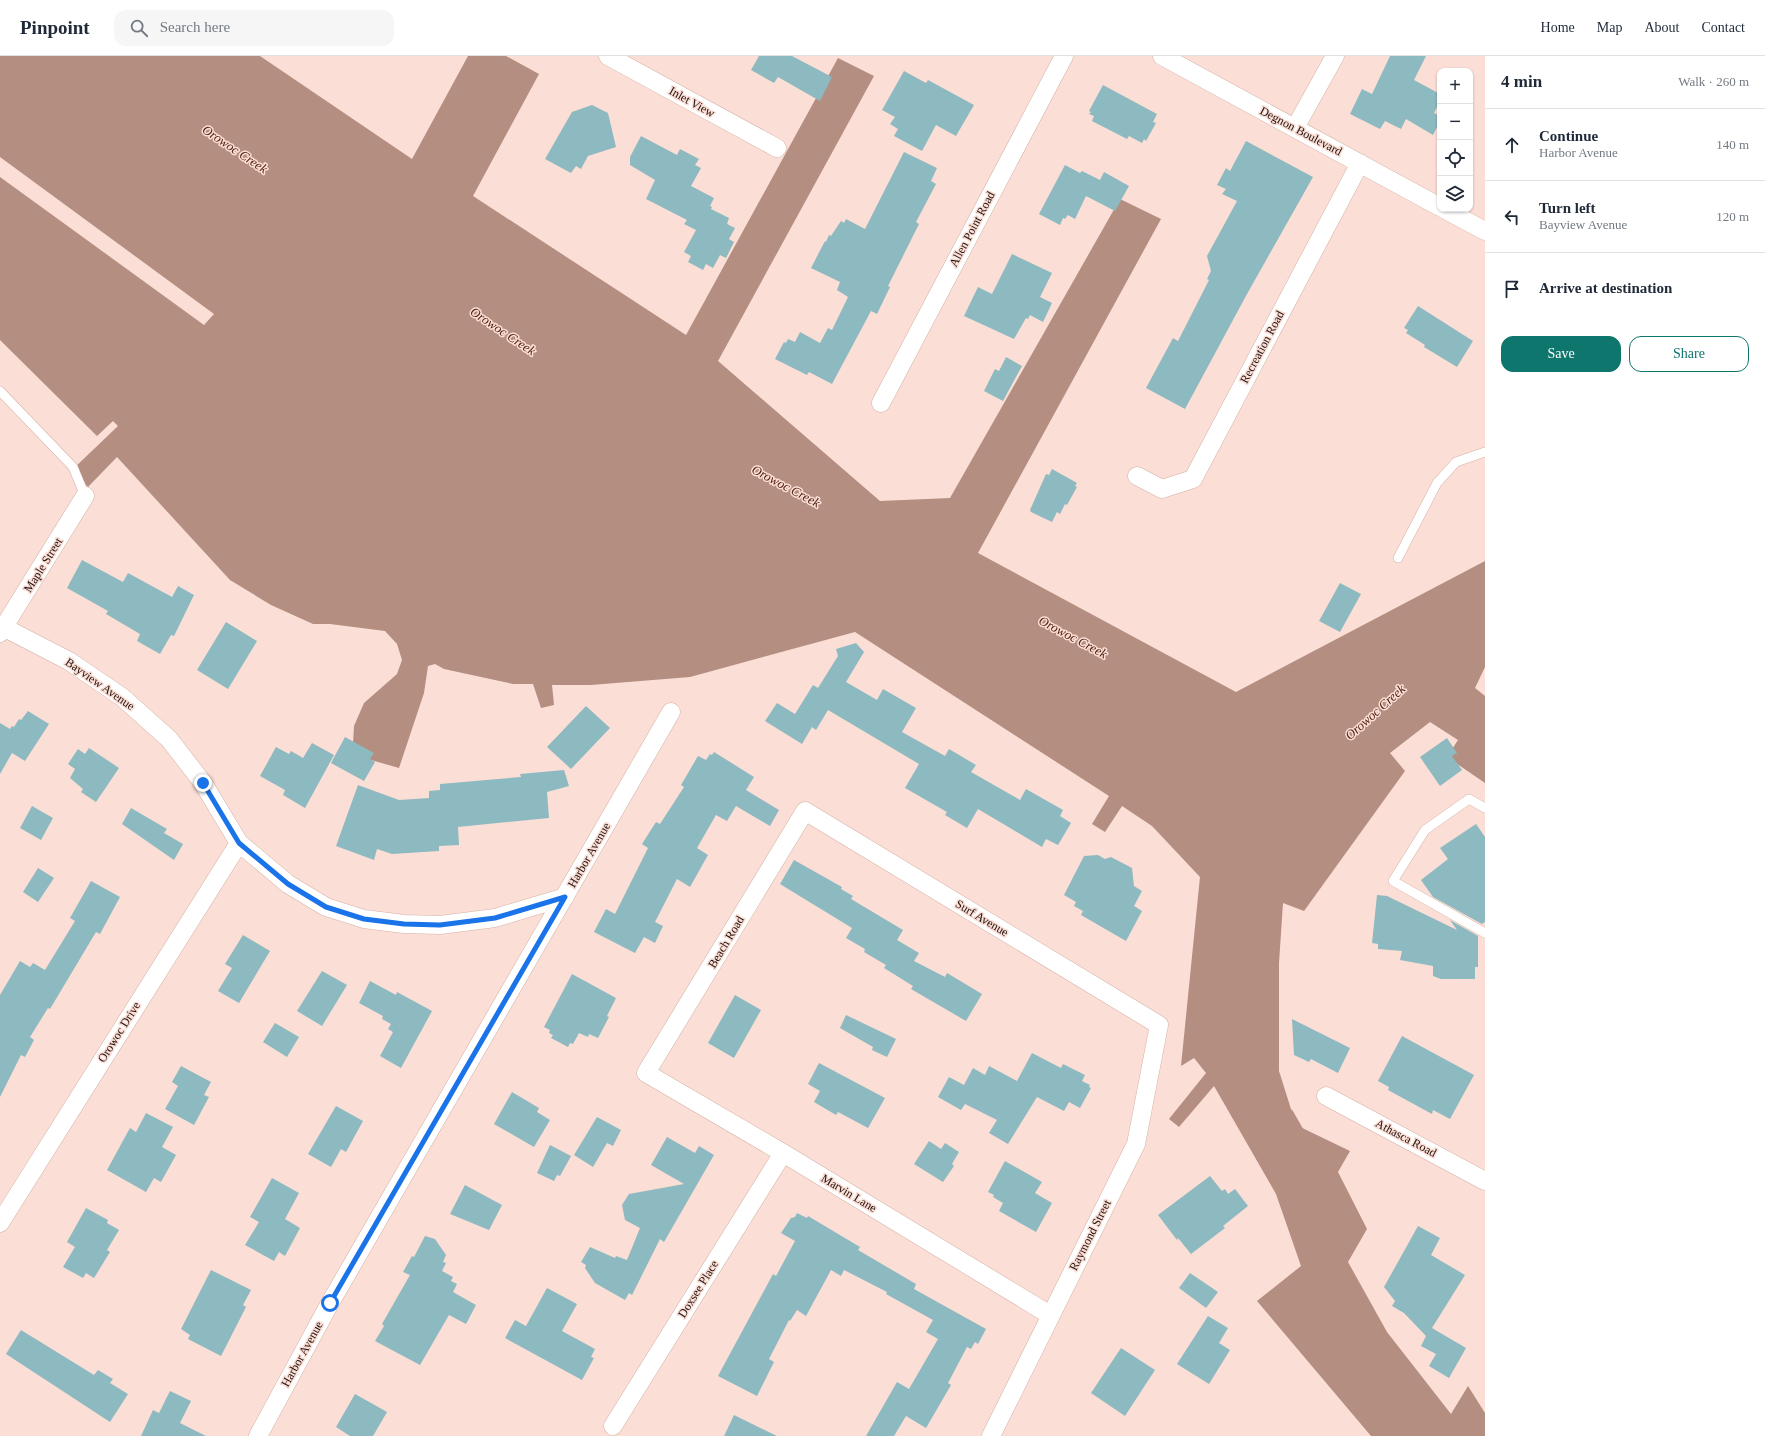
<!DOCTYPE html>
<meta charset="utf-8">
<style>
:root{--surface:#fff;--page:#f6f6f7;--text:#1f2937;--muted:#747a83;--line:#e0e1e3;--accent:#0f766e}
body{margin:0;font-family:"Times New Roman",serif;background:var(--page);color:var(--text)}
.controls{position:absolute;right:12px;top:12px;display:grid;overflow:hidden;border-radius:8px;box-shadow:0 1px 3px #0004}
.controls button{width:36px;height:36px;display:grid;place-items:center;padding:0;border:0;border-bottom:1px solid var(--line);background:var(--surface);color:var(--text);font:20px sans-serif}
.stop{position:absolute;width:12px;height:12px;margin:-9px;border:3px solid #1a73e8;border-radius:50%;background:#fff}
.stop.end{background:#1a73e8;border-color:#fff;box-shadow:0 1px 4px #0008}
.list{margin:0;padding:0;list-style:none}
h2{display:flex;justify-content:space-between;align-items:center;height:52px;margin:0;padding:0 16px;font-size:17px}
h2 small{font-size:13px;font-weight:400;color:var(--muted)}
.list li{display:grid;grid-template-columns:26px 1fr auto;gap:12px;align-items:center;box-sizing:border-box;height:72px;padding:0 16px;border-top:1px solid var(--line)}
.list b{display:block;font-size:15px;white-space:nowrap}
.list p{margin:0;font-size:13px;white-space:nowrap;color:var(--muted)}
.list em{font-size:13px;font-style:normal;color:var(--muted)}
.actions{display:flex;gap:8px;padding:12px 16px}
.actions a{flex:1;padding:9px 0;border:1px solid var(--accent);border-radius:12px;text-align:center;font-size:14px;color:var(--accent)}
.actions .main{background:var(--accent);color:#fff}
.icon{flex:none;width:22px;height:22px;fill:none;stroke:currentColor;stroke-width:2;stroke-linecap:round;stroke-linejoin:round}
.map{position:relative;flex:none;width:1485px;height:1380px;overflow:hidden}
header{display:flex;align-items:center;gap:24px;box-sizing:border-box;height:56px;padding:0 20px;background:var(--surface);border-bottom:1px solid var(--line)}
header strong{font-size:19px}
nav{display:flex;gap:22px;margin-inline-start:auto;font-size:14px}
.search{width:280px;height:36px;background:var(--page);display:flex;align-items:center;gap:10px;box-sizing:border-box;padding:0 14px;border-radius:12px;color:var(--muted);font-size:15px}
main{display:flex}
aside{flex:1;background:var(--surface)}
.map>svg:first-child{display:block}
.water{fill:#b38e81}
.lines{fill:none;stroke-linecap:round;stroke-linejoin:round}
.stream{stroke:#b38e81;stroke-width:7}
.building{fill:#8db9c1}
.service-casing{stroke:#d4b2a6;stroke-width:10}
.minor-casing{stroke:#d4b2a6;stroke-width:19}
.service{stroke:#fff;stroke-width:9}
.minor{stroke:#fff;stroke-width:18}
.route{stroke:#1a73e8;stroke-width:5}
.labels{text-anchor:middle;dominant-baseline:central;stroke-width:3;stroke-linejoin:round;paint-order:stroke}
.street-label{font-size:12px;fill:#1f130f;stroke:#fbded5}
.water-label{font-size:13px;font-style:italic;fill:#4f1e0c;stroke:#fbded5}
</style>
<header>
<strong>Pinpoint</strong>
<div class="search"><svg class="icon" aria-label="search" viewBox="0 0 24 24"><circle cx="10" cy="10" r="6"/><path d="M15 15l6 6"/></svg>Search here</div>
<nav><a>Home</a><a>Map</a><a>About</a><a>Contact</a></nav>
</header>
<main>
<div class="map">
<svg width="1485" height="1380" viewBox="0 0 1485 1380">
<rect width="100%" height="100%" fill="#fbded5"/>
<path class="water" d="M 0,0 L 260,0 L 412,103 L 468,0 L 506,0 L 539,18 L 473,140 L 686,279 L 838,2 L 874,20 L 718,305 L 880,445 L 950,442 L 1120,143 L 1161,163 L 978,497 L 1236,636 L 1485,505 L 1485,611 L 1475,632 L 1485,640 L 1485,727 L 1447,701 L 1458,684 L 1430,666 L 1390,697 L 1405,715 L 1304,855 L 1283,847 L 1279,907 L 1279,1015 L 1296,1069 L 1350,1095 L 1338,1116 L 1367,1173 L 1348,1206 L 1387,1276 L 1451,1358 L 1468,1330 L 1485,1357 L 1485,1380 L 1371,1380 L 1257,1245 L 1301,1210 L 1276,1138 L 1214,1030 L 1179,1071 L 1169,1063 L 1206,1017 L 1194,1002 L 1181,1010 L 1200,821 L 1152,770 L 1122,750 L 1105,776 L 1092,768 L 1109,740 L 855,576 L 690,621 L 591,629 L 552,629 L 554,649 L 541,652 L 533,628 L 513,628 L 444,613 L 435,608 L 428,610 L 424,637 L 399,712 L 371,704 L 353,689 L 354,670 L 364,647 L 397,618 L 402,604 L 397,588 L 385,575 L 330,568 L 313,568 L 271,549 L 230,524 L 117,401 L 88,431 L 72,414 L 118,370 L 113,365 L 97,380 L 0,284 L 0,121 L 204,269 L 214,258 L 0,101 Z"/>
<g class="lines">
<path class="stream" d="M 1290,1057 L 1302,1078"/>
</g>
<path class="building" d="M 759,0 L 792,0 L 832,21 L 820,45 L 778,21 L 774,27 L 751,14 Z
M 1390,0 L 1426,0 L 1414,24 L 1440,38 L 1440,45 L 1434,57 L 1440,60 L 1440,65 L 1433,79 L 1406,63 L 1401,73 L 1385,65 L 1380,73 L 1350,58 L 1362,33 L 1372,38 Z
M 904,15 L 926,27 L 928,24 L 974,49 L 956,80 L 936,69 L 922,95 L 894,80 L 898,73 L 890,68 L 895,61 L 882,54 Z
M 1103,29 L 1157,58 L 1153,66 L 1156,67 L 1146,85 L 1144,83 L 1142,87 L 1129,80 L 1127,83 L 1092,65 L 1094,60 L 1089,58 L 1091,56 L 1089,55 Z
M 592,49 L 608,57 L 616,91 L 588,100 L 581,113 L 576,110 L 571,117 L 545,103 L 572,56 Z
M 641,80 L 677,99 L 680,93 L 699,103 L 695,109 L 701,112 L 691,130 L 714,142 L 710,150 L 712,151 L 711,153 L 729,162 L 727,168 L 735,172 L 729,183 L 734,186 L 726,202 L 720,199 L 713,212 L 706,208 L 703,214 L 688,206 L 691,200 L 684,196 L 696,174 L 684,168 L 687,164 L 646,143 L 655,124 L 630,109 L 630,101 Z
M 1246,85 L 1313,121 L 1247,238 L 1185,353 L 1146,332 L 1173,282 L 1178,285 L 1209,224 L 1207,223 L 1211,215 L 1207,200 L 1237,145 L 1222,138 L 1226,133 L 1217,129 L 1226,112 L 1230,115 Z
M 904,96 L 937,112 L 931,125 L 936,128 L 916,166 L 919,168 L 888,230 L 890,231 L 877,258 L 871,255 L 832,328 L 809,316 L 807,319 L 775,303 L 784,286 L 786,287 L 788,283 L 795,286 L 800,276 L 820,287 L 828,272 L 832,274 L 848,241 L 837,234 L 840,226 L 811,212 L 825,185 L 826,186 L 829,179 L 831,180 L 841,165 L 844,167 L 846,163 L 865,173 Z
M 1065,109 L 1080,117 L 1082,115 L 1100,124 L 1104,116 L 1129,130 L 1115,155 L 1086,140 L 1075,163 L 1068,159 L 1065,163 L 1063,162 L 1060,169 L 1039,158 Z
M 1012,198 L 1052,217 L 1040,241 L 1052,247 L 1043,266 L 1030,259 L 1028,263 L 1026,262 L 1014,283 L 964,260 L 978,231 L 992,238 Z
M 1418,250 L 1473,285 L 1457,311 L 1424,291 L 1425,289 L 1406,277 L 1408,274 L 1404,272 Z
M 1006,301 L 1022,310 L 1003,345 L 984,335 L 995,313 L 999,315 Z
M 1052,413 L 1077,427 L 1075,430 L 1077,431 L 1067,449 L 1065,448 L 1060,458 L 1057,456 L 1052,466 L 1031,456 L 1030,454 L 1046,418 L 1049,419 Z
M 82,504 L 123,526 L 128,517 L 172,541 L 178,530 L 194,539 L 174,580 L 171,579 L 160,598 L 137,585 L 140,578 L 106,558 L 108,555 L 67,532 Z
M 1340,527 L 1361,538 L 1340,576 L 1319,565 Z
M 226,566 L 257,585 L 228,633 L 197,614 Z
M 856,587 L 864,596 L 846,626 L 877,644 L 883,633 L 916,652 L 902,676 L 945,700 L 949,693 L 976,709 L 971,716 L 1020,744 L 1026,733 L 1063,754 L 1060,760 L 1071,767 L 1058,789 L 1046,783 L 1042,791 L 978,753 L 967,772 L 945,759 L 947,756 L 905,732 L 919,708 L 828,654 L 816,674 L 812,671 L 802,688 L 765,665 L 777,647 L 795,658 L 813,629 L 818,632 L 838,600 L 836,593 Z
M 586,650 L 610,672 L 571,713 L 547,691 Z
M 28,655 L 49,668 L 25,705 L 12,697 L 0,718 L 0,667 L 10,673 L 12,670 L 14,671 L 19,663 L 21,664 Z
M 345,681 L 374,697 L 370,703 L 375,706 L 364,725 L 331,707 Z
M 1447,682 L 1457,697 L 1452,700 L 1462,714 L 1440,730 L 1420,701 Z
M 312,687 L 334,699 L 305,752 L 283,739 L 285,734 L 260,720 L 276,691 L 289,698 L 291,695 L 303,702 Z
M 89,692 L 119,712 L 96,746 L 81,736 L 83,733 L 70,722 L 75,713 L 68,708 L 78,693 L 85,698 Z
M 714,696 L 754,721 L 746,734 L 779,754 L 770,770 L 736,750 L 727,765 L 716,759 L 697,792 L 708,799 L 690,831 L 677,823 L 655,866 L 663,870 L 655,887 L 644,881 L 635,897 L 594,876 L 606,853 L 615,858 L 648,792 L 642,788 L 656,766 L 660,768 L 684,731 L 681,729 L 698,700 L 706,704 L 710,698 L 712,699 Z
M 564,714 L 569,730 L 547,736 L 549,762 L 458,771 L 459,789 L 439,790 L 439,795 L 392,798 L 377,793 L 374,804 L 336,790 L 358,729 L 399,744 L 429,742 L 429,735 L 440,734 L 440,728 L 521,721 L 520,718 Z
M 32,750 L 53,762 L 41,784 L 20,772 Z
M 131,752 L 167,773 L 164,777 L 183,788 L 174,804 L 122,768 Z
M 1476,768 L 1485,781 L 1485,866 L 1482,868 L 1433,841 L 1421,824 L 1448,803 L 1440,792 Z
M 1098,799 L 1105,803 L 1111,801 L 1132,812 L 1134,830 L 1142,835 L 1134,850 L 1142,855 L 1126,885 L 1081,859 L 1083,855 L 1074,850 L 1076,846 L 1064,839 L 1084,800 Z
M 794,804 L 842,831 L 841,833 L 853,840 L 851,843 L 903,874 L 897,884 L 919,897 L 914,905 L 945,921 L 947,917 L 982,938 L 966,965 L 911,933 L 913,930 L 884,912 L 886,909 L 864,896 L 865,893 L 846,882 L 852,872 L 780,828 Z
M 38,812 L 54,822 L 38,846 L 23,836 Z
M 91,825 L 120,841 L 100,878 L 96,876 L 50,953 L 48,952 L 30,981 L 34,984 L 25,1001 L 21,999 L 0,1041 L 0,939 L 20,905 L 30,911 L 33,907 L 45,914 L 75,865 L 70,862 Z
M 1377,839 L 1387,840 L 1457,874 L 1450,864 L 1478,880 L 1478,911 L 1475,911 L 1475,923 L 1441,923 L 1433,920 L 1433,910 L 1400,904 L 1402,895 L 1378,893 L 1378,888 L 1372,887 Z
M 243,879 L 270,895 L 239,947 L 218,935 L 232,912 L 225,908 Z
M 322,915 L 347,929 L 322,970 L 297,955 Z
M 572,918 L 616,942 L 607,960 L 609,961 L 598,982 L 589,978 L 588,981 L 579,977 L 573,988 L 570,987 L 568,991 L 551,982 L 553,979 L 549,977 L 550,974 L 544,971 Z
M 370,925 L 396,939 L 397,936 L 432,955 L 401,1012 L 380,1000 L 393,976 L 388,973 L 391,968 L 382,963 L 383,960 L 359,947 Z
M 735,939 L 761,954 L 734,1002 L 708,987 Z
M 846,959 L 896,983 L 887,1001 L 872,994 L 873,991 L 840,972 Z
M 1292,963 L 1350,992 L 1338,1017 L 1311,1003 L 1309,1006 L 1294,999 Z
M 275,967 L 299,981 L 287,1001 L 263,986 Z
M 1402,980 L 1474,1019 L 1450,1063 L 1433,1054 L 1432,1058 L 1388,1034 L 1389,1031 L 1378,1025 Z
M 1032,997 L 1061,1012 L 1063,1008 L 1085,1019 L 1082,1025 L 1090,1029 L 1089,1031 L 1091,1032 L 1080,1052 L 1069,1046 L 1064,1055 L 1037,1041 L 1008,1088 L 989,1077 L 997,1064 L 965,1048 L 961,1054 L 938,1041 L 949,1021 L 964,1029 L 973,1012 L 985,1019 L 989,1010 L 1017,1025 Z
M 819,1007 L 885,1042 L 868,1072 L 838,1056 L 836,1059 L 814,1046 L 820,1035 L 808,1028 Z
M 181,1010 L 211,1026 L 204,1039 L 209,1041 L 194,1069 L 165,1053 L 178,1030 L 172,1026 Z
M 512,1036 L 539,1052 L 537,1056 L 550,1064 L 534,1091 L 494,1068 Z
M 336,1050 L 363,1065 L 346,1096 L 341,1093 L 331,1111 L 308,1098 Z
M 146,1057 L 173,1071 L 162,1091 L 176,1099 L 161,1126 L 154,1122 L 146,1136 L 107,1114 L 130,1072 L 136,1076 Z
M 597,1061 L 621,1074 L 613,1090 L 607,1087 L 593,1111 L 574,1099 Z
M 667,1081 L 695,1097 L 699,1090 L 714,1099 L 664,1186 L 660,1183 L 632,1239 L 629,1237 L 625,1244 L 595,1227 L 585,1212 L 586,1209 L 581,1206 L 590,1191 L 615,1202 L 616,1200 L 627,1204 L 640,1172 L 625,1164 L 622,1149 L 629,1138 L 684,1128 L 651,1109 Z
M 929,1085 L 941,1093 L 945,1087 L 959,1096 L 952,1108 L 954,1110 L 943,1126 L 914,1108 Z
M 550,1089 L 571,1100 L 560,1120 L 557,1119 L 554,1125 L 537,1117 Z
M 1005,1105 L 1042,1126 L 1035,1137 L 1052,1147 L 1036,1176 L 999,1155 L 1003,1147 L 993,1141 L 994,1139 L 988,1136 Z
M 1210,1120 L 1222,1135 L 1225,1133 L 1228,1138 L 1235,1133 L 1248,1150 L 1223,1170 L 1225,1172 L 1191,1198 L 1178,1182 L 1177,1184 L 1158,1159 Z
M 272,1122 L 299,1137 L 285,1163 L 300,1172 L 285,1200 L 279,1196 L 274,1205 L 245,1189 L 259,1166 L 250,1161 Z
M 465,1129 L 502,1149 L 489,1174 L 450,1158 Z
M 86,1152 L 108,1164 L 107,1167 L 119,1174 L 107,1194 L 110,1196 L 94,1222 L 86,1217 L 83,1222 L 63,1211 L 75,1191 L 67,1186 Z
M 797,1157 L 807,1162 L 808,1160 L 860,1191 L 858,1194 L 916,1228 L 914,1233 L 986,1273 L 978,1288 L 975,1286 L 971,1293 L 967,1291 L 948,1327 L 951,1329 L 926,1372 L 906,1360 L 894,1380 L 866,1380 L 897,1326 L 909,1333 L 938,1283 L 926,1276 L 933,1264 L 886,1238 L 887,1236 L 844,1214 L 841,1220 L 831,1214 L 806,1260 L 797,1254 L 790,1265 L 789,1264 L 769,1303 L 774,1306 L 757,1340 L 718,1320 L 773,1218 L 776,1220 L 795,1185 L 781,1177 L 791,1162 L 795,1161 Z
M 1418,1170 L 1440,1182 L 1431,1199 L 1465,1219 L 1432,1272 L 1466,1292 L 1449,1322 L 1429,1310 L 1436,1298 L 1421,1290 L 1426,1280 L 1404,1257 L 1392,1250 L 1395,1245 L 1384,1231 Z
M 425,1180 L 435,1183 L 446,1199 L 443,1206 L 446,1207 L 442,1215 L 453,1221 L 451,1225 L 457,1228 L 453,1236 L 476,1249 L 466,1268 L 449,1259 L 420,1309 L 375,1285 L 384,1270 L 382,1268 L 410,1219 L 403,1216 L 412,1200 L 414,1201 Z
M 211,1214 L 251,1234 L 243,1249 L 246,1251 L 221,1300 L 188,1283 L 190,1279 L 181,1273 Z
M 1190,1217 L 1218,1236 L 1206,1252 L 1179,1232 Z
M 547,1232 L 577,1248 L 562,1275 L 595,1293 L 591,1301 L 594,1302 L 582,1324 L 505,1282 L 515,1264 L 526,1270 Z
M 1208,1260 L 1228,1272 L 1219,1287 L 1230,1294 L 1209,1328 L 1177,1308 Z
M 21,1274 L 94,1319 L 98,1314 L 113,1323 L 110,1327 L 128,1338 L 110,1366 L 6,1298 Z
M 1121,1292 L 1155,1314 L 1125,1360 L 1091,1337 Z
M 170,1335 L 191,1345 L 180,1367 L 206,1380 L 141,1380 L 153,1354 L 159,1357 Z
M 355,1338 L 387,1356 L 373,1380 L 350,1380 L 336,1371 Z
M 734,1359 L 777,1380 L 724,1380 Z"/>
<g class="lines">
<defs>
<path id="service" d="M 0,335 L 73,411 L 85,440
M 1398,502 L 1437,427 L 1456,406 L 1485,396
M 1485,752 L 1469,743 L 1425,774 L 1393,825 L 1485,877"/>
<path id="minor" d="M 608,0 L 777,92
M 1162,0 L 1440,151
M 1295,72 L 1335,0
M 1444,153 L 1485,175
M 881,347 L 1064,0
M 1137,420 L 1162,433 L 1193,423 L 1360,107
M 3,571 L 69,605 L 122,641 L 169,683 L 203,727 L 239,787 L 288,828 L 326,851 L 364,863 L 404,868 L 440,869 L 495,862 L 565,841
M 0,577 L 85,440
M 1326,1040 L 1485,1125
M 0,1167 L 239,787
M 613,1370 L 783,1097
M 258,1380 L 330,1247 L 671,656
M 991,1380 L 1136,1088 L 1159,969 L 805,755 L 646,1017 L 783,1097 L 1050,1259"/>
</defs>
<use href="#service" class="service-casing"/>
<use href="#minor" class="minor-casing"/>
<use href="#service" class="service"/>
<use href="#minor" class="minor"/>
</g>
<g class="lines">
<path class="route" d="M 203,727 L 239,787 L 288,828 L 326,851 L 364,863 L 404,868 L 440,869 L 495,862 L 565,841 L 330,1247"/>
</g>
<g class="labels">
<g class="street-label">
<text transform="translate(692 46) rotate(29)">Inlet View</text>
<text transform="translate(1301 75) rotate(28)">Degnon Boulevard</text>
<text transform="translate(972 173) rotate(-62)">Allen Point Road</text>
<text transform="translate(1262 291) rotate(-62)">Recreation Road</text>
<text transform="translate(43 509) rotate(-58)">Maple Street</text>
<text transform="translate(100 628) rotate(35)">Bayview Avenue</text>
<text transform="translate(589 799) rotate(-60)">Harbor Avenue</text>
<text transform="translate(982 862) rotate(31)">Surf Avenue</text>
<text transform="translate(726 886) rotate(-59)">Beach Road</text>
<text transform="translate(119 976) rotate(-58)">Orowoc Drive</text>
<text transform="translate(1406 1082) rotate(28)">Athasca Road</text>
<text transform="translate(849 1137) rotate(31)">Marvin Lane</text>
<text transform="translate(1090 1179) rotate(-63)">Raymond Street</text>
<text transform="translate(698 1233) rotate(-58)">Doxsee Place</text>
<text transform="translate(302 1298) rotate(-61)">Harbor Avenue</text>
</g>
<g class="water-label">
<text transform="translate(235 93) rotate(34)">Orowoc Creek</text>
<text transform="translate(503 275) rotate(34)">Orowoc Creek</text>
<text transform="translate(786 430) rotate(28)">Orowoc Creek</text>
<text transform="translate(1073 581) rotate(28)">Orowoc Creek</text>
<text transform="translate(1375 656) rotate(-42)">Orowoc Creek</text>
</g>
</g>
</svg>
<div class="controls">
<button>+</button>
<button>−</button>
<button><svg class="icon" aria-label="locate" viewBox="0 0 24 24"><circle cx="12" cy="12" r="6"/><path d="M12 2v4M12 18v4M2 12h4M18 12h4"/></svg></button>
<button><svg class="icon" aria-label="layers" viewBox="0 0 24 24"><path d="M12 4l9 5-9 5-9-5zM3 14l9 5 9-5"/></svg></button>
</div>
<div class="stop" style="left:330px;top:1247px"></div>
<div class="stop end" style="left:203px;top:727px"></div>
</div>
<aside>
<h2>4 min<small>Walk · 260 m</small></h2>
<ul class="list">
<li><svg class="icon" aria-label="ahead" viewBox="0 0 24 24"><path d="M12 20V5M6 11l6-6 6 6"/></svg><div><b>Continue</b><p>Harbor Avenue</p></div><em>140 m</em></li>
<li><svg class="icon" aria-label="left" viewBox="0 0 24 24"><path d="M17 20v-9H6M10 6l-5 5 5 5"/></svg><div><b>Turn left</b><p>Bayview Avenue</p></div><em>120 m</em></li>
<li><svg class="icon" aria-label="arrive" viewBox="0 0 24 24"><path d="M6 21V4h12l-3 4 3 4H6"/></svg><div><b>Arrive at destination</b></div></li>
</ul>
<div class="actions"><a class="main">Save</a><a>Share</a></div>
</aside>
</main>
